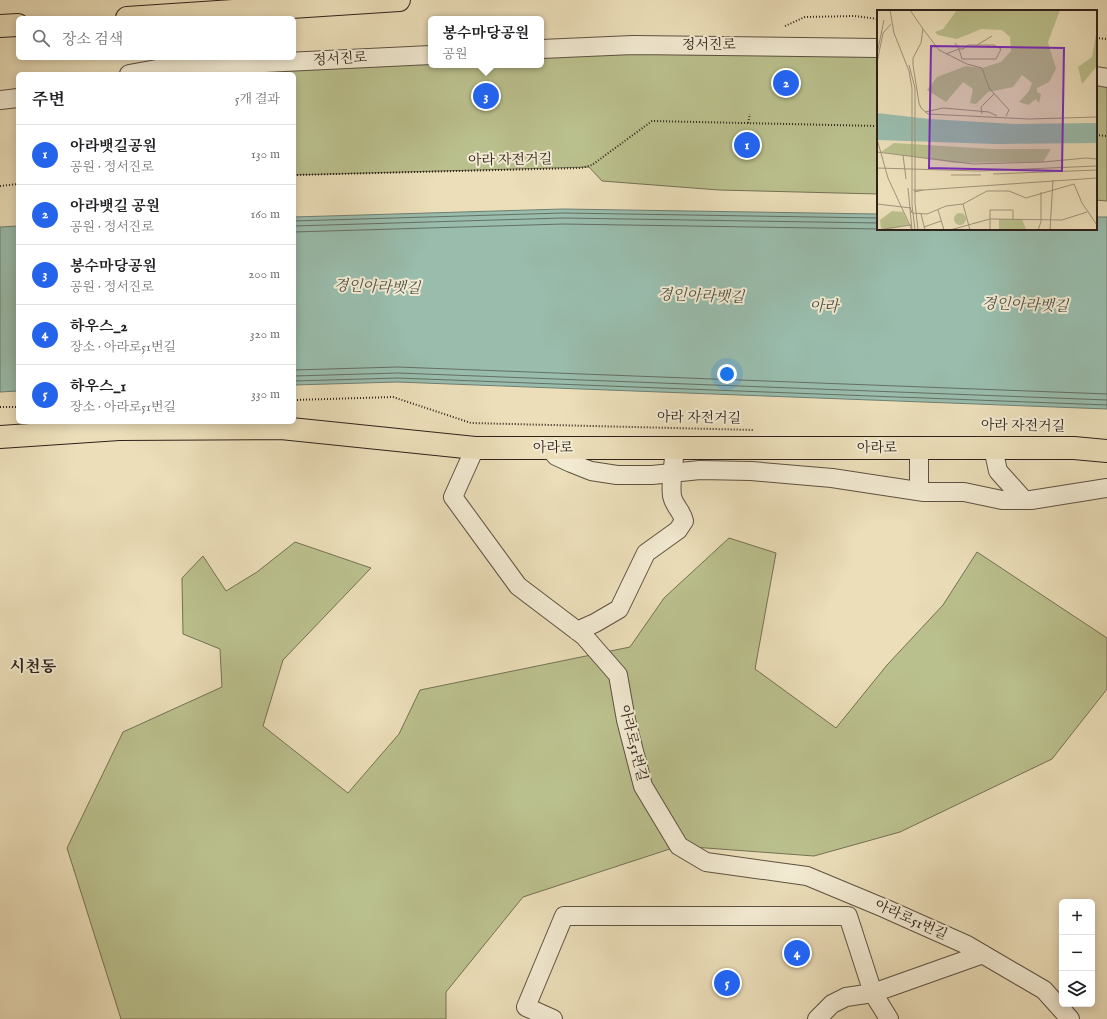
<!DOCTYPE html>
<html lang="ko">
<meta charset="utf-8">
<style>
:root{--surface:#fff;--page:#f6f6f6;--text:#202124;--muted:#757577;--line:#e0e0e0;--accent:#2563eb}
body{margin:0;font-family:"IM FELL English","Noto Serif KR",serif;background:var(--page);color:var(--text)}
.controls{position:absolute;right:12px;bottom:12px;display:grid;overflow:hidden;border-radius:6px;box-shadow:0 2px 10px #0003}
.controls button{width:36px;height:36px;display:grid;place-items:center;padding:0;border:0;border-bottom:1px solid var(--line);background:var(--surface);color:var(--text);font:20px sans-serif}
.you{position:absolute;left:727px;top:374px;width:14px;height:14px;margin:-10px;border:3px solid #fff;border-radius:50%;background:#1a73e8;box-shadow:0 0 0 6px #1a73e833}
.badge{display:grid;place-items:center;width:26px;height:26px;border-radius:50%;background:var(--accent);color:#fff;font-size:13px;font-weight:700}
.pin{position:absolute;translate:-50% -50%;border:2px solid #fff;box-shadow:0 1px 4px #0006}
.popup{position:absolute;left:428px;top:16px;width:116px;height:52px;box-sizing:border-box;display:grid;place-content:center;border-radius:6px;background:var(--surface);filter:drop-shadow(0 1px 3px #0005);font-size:13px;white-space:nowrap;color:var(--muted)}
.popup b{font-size:15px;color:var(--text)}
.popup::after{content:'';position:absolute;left:50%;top:100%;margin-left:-8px;border:8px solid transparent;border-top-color:var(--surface)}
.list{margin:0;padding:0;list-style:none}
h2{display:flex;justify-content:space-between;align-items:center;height:52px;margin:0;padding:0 16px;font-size:17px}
h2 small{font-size:13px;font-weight:400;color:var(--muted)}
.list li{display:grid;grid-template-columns:26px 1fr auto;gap:12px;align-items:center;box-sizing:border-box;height:60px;padding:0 16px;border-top:1px solid var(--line)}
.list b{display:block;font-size:15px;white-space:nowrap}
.list p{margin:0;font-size:13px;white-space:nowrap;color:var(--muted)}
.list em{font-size:13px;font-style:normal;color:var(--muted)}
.icon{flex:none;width:22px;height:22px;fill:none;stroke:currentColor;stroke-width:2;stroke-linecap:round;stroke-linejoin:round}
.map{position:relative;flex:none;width:1107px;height:1019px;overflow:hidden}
.search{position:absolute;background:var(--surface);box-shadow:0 2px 10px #0003;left:16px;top:16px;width:280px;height:44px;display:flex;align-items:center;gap:10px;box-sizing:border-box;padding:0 14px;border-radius:6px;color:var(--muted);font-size:15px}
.panel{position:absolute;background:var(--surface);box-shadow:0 2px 10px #0003;left:16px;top:72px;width:280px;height:352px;border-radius:6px}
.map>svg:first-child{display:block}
.green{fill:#bac08d;stroke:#747154}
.water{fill:#99bcac;stroke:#6e7e72}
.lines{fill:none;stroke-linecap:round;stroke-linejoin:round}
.shore{stroke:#646f64;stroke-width:1}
.minor-casing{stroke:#5d5142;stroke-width:20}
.major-casing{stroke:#2e221b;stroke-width:24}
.highway-casing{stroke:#2e221b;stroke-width:24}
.path{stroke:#2e221b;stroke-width:2;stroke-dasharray:1 2;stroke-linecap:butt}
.minor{stroke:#f2ead2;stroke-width:18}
.major{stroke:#ebdeb9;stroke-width:22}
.highway{stroke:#ebdeb9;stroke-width:22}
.labels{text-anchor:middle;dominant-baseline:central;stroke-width:4;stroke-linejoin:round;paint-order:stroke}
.street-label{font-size:14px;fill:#2e221b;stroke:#f2ead2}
.water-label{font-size:15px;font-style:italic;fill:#4e5046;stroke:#f2ead2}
.quarter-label{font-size:16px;font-weight:bold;fill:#2e221b;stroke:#f2ead2}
.inset-road{fill:none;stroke:#9f937a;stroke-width:1}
.view{fill:#7b2cbf;fill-opacity:0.15;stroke:#7b2cbf;stroke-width:2}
.inset-edge{fill:none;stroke:#2e221b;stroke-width:2}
</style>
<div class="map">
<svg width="1107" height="1019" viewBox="0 0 1107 1019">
<rect width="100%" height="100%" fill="#ebdeb9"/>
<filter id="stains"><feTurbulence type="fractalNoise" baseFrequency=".005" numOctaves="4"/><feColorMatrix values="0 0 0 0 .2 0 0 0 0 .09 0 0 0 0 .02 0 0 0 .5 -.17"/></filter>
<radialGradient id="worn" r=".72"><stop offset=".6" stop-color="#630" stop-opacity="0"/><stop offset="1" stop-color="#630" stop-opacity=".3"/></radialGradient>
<path class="green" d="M 878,48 L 878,194 L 719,190 L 602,181 L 589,167 L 294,175 L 294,74 L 159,74 L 431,55 L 431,65 L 541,65 L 541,49 Z
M 1096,76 L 1107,78 L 1107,201 L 1096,200 Z
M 729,538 L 776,553 L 755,669 L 836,728 L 887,665 L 943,605 L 977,552 L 1107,638 L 1107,689 L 1052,759 L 900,832 L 814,856 L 679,846 L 523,897 L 446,992 L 446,1019 L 121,1019 L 67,848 L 123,732 L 222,687 L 220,649 L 183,634 L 182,578 L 203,556 L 226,591 L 257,572 L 295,542 L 371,568 L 283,660 L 263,726 L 348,793 L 399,734 L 420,690 L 630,647 L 664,598 Z"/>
<path class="water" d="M 563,209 L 878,214 L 878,229 L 1096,229 L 1096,217 L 1107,217 L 1107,409 L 397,382 L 294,385 L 294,217 Z
M 18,226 L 18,391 L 0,392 L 0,227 Z"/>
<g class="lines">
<path class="shore" d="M 294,221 L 563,213 L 878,218
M 294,226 L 563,218 L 878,223
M 294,232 L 563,224 L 878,229
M 294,370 L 398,367 L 1107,394
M 294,376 L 398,373 L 1107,400
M 294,381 L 398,378 L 1107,405"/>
<defs>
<path id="minor" d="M 541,49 L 633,45 L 878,48
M 129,74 L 162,68 L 431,55
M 1096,76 L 1107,78
M 0,100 L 18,98
M 475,448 L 453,497 L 518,586 L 584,636 L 618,675 L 626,720 L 643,786 L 679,846 L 706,862 L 807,876 L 884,908 L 967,945 L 1044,990 L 1070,1019
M 549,448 L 556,456 L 571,463 L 591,471 L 617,475 L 652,475 L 700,470 L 751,471 L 832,478 L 924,492 L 964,492 L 1002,500 L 1031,500 L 1107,488
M 993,448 L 998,471 L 1024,500
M 919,491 L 919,448
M 577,631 L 595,623 L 619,609 L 646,553 L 678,530 L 684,521 C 682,511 674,506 672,496 C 670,483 674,462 675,448
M 553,1019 L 526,1007 L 564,916 L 848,916 L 873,993 L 889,1019
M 817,1019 L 832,1004 L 846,997 L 873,993 L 983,954"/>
<path id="major" d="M 0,437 L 119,429 L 281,428 L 475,448 L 1074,448 L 1107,451"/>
<path id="highway" d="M 127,18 L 399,0
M 0,26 L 18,25"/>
</defs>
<use href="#minor" class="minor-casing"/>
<use href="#major" class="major-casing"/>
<use href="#highway" class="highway-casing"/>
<path class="path" d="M 785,26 L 805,17 L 855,16 L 878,19
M 1096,38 L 1107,39
M 748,123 L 750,114
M 1096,135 L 1107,136
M 294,175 L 581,168 L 592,165 L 652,121 L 878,126
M 0,186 L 18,184
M 294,400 L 393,397 L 471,423 L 754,430
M 0,407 L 18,407"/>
<use href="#minor" class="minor"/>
<use href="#major" class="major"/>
<use href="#highway" class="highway"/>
</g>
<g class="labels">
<g class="street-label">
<text x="709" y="45">정서진로</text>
<text transform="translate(340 59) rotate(-3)">정서진로</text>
<text transform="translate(510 160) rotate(-1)">아라 자전거길</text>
<text transform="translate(699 418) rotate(1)">아라 자전거길</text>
<text transform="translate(1023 426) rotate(1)">아라 자전거길</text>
<text x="553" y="448">아라로</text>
<text x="877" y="448">아라로</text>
<text transform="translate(633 743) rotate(76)">아라로51번길</text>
<text transform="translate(911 920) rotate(24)">아라로51번길</text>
</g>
<g class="water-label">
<text transform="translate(377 287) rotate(2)">경인아라뱃길</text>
<text transform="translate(701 296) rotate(2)">경인아라뱃길</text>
<text transform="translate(1025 305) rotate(2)">경인아라뱃길</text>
<text x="824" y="306">아라</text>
</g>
<g class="quarter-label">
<text x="33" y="668">시천동</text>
</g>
</g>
<g transform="translate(877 10)">
<rect width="220" height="220" fill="#ebdeb9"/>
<path d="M 80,0 L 183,0 L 171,32 L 179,59 L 172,72 L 160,78 L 160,82 L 164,84 L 162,93 L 159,89 L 151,95 L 142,92 L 152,81 L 155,73 L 145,65 L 136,77 L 111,82 L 99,94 L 93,93 L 96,79 L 86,72 L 69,92 L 50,80 L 60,67 L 89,56 L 105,58 L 124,52 L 134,41 L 133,27 L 125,20 L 104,19 L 80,29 L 61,25 L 58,22 L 66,19 ZM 220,19 L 220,56 L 205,74 L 201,57 L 215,47 ZM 17,133 L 115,139 L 174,139 L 166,152 L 78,153 L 4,142 ZM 15,201 L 26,202 L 32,215 L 13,219 L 4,218 L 3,210 ZM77 209a6 6 0 1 1 12 0a6 6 0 1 1-12 0ZM 122,209 L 145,209 L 149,219 L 122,220 Z" fill="#bac08d"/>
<path d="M 0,103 L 52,109 L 138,114 L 220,113 L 220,133 L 118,134 L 0,130 Z" fill="#99bcac"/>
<path class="inset-road" d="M 13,0 L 17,23 L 32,61 L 35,78 L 35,195 L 38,220M 33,0 L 46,19 L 44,33 L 36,48 L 36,55 L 42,93 L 44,98 L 51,104M 46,19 L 62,40 L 90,54 L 105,58 L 112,78 L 132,100 L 129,106M 100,35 L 115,26M 0,44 L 7,10M 69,44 L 82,39 L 86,39 L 91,35 L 117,35 L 124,39 L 119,49 L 85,49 L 82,39 L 78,33M 0,53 L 6,23 L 14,14M 32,55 L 38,78 L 38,193 L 41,220M 48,102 L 66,98 L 112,102 L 120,106M 51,104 L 152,109 L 220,107M 105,104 L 104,97 L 117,84M 0,129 L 11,168 L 35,220M 0,142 L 96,154 L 166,152 L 209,148 L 220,149M 26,145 L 29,169M 0,158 L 102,161 L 220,156M 116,164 L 220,160M 74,165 L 104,165M 31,178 L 35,220M 36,180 L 46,180 L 37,182M 46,180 L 220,168M 0,194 L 34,198M 86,194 L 93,220M 33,197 L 35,203 L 50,204 L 69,196 L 86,194 L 110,181 L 132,181 L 149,188 L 197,174 L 205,193 L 220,215M 61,200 L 67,220M 44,204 L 48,220M 47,217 L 64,211M 0,220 L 34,215M 73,220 L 113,209 L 185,210 L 210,202M 113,220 L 113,200 L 136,200 L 136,209M 161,220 L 164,212 L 164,182M 173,220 L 176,170"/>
<path class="view" d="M 54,36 L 187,38 L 185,161 L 52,158 Z"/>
<rect width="220" height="220" class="inset-edge"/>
</g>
<rect width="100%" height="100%" filter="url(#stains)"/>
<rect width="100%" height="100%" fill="url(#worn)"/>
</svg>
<div class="controls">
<button>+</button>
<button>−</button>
<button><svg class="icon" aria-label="layers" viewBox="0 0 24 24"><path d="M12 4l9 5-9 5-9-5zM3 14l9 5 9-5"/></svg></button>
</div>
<div class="you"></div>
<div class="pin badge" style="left:747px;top:145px">1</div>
<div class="pin badge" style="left:786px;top:83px">2</div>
<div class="pin badge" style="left:486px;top:96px">3</div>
<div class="popup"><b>봉수마당공원</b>공원</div>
<div class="pin badge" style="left:797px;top:953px">4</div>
<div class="pin badge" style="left:727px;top:983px">5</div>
<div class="search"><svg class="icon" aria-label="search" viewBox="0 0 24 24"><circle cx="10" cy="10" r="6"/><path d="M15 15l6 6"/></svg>장소 검색</div>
<section class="panel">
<h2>주변<small>5개 결과</small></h2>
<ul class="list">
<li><span class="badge">1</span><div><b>아라뱃길공원</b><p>공원 · 정서진로</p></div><em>130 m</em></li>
<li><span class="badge">2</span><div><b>아라뱃길 공원</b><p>공원 · 정서진로</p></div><em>160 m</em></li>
<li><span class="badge">3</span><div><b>봉수마당공원</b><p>공원 · 정서진로</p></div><em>200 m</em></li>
<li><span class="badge">4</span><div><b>하우스_2</b><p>장소 · 아라로51번길</p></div><em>320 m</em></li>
<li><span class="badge">5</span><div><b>하우스_1</b><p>장소 · 아라로51번길</p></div><em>330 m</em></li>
</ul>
</section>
</div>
